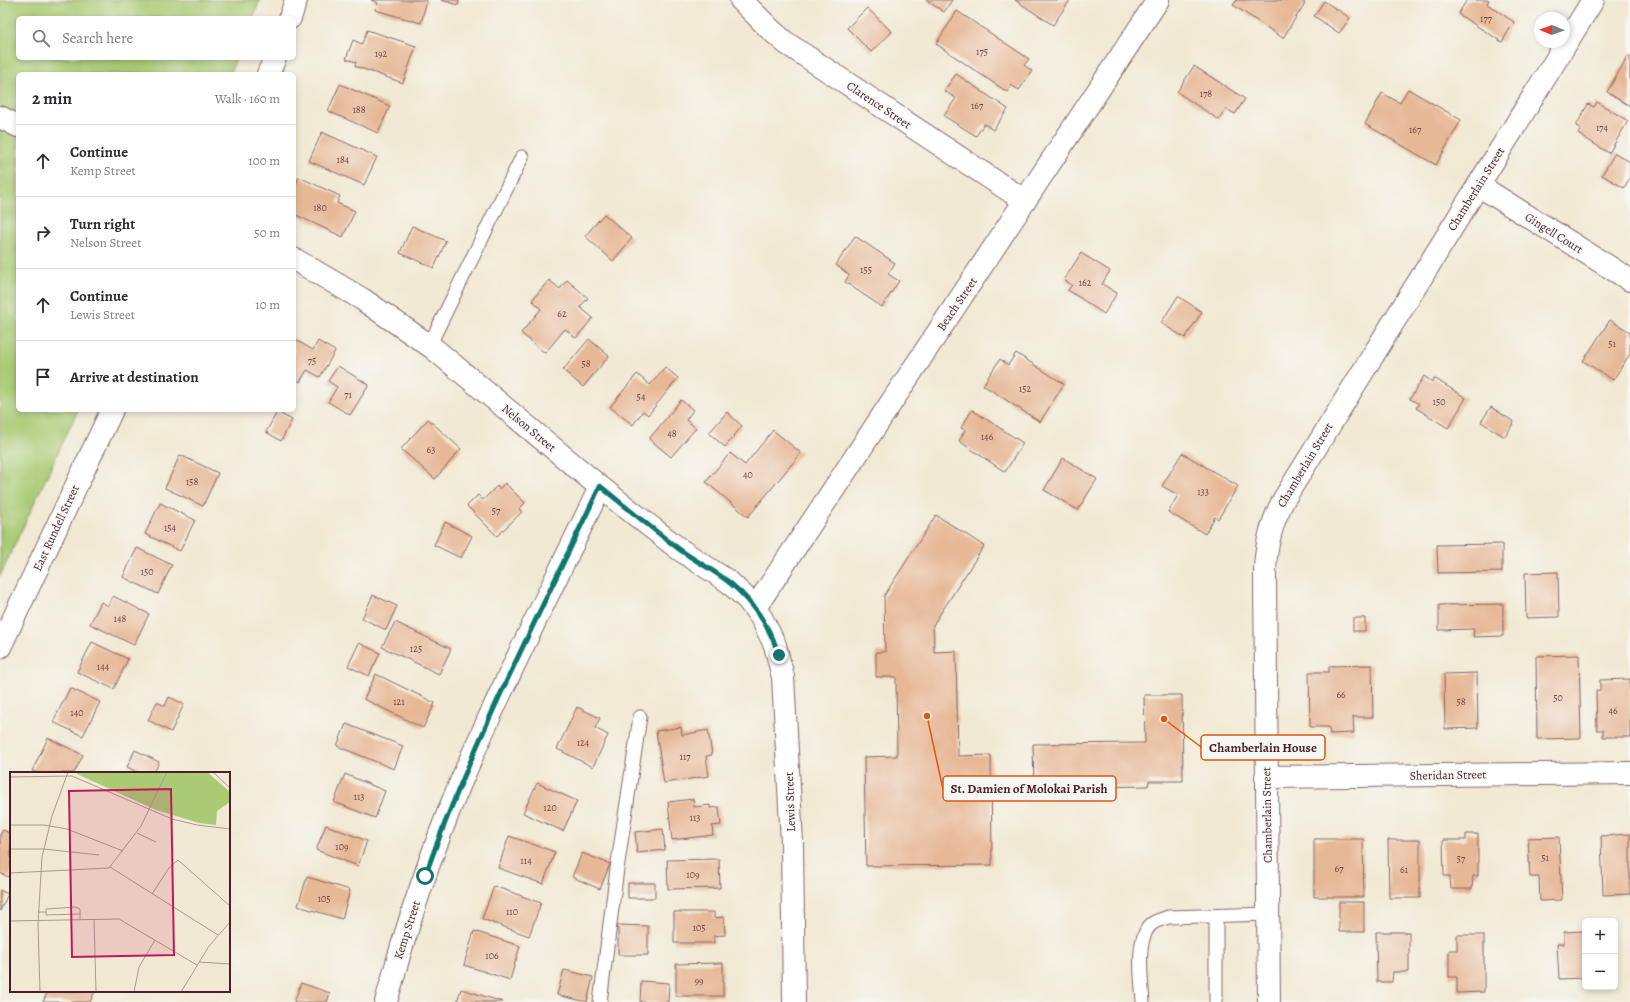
<!DOCTYPE html>
<meta charset="utf-8">
<style>
:root{--surface:#fff;--page:#f7f7f7;--text:#2b2b33;--muted:#7c7c81;--line:#e1e1e2}
body{margin:0;font-family:Alegreya,serif;background:var(--page);color:var(--text)}
.controls{position:absolute;right:12px;bottom:12px;display:grid;overflow:hidden;border-radius:6px;box-shadow:0 2px 6px #0003}
.controls button{width:36px;height:36px;display:grid;place-items:center;padding:0;border:0;border-bottom:1px solid var(--line);background:var(--surface);color:var(--text);font:20px sans-serif}
.compass{position:absolute;left:1534px;top:12px;width:36px;height:36px;border-radius:50%;background:var(--surface);box-shadow:0 2px 6px #0003;rotate:271deg}
.stop{position:absolute;width:12px;height:12px;margin:-9px;border:3px solid #0f766e;border-radius:50%;background:#fff}
.stop.end{background:#0f766e;border-color:#fff;box-shadow:0 1px 4px #0008}
.list{margin:0;padding:0;list-style:none}
h2{display:flex;justify-content:space-between;align-items:center;height:52px;margin:0;padding:0 16px;font-size:17px}
h2 small{font-size:13px;font-weight:400;color:var(--muted)}
.list li{display:grid;grid-template-columns:26px 1fr auto;gap:12px;align-items:center;box-sizing:border-box;height:72px;padding:0 16px;border-top:1px solid var(--line)}
.list b{display:block;font-size:15px;white-space:nowrap}
.list p{margin:0;font-size:13px;white-space:nowrap;color:var(--muted)}
.list em{font-size:13px;font-style:normal;color:var(--muted)}
.icon{flex:none;width:22px;height:22px;fill:none;stroke:currentColor;stroke-width:2;stroke-linecap:round;stroke-linejoin:round}
.map{position:relative;flex:none;width:1630px;height:1002px;overflow:hidden}
.search{position:absolute;background:var(--surface);box-shadow:0 2px 6px #0003;left:16px;top:16px;width:280px;height:44px;display:flex;align-items:center;gap:10px;box-sizing:border-box;padding:0 14px;border-radius:6px;color:var(--muted);font-size:15px}
.panel{position:absolute;background:var(--surface);box-shadow:0 2px 6px #0003;left:16px;top:72px;width:280px;height:340px;border-radius:6px}
.map>svg:first-child{display:block}
.green{fill:#aacb74;stroke:#7a7550}
.building{fill:#e7b896}
.lines{fill:none;stroke-linecap:round;stroke-linejoin:round}
.service-casing{stroke:#846666;stroke-width:15}
.minor-casing{stroke:#846666;stroke-width:24}
.service{stroke:#fff;stroke-width:13}
.minor{stroke:#fff;stroke-width:22}
.route{stroke:#0f766e;stroke-width:5}
.labels{text-anchor:middle;dominant-baseline:central;stroke-width:3;stroke-linejoin:round;paint-order:stroke}
.number-label{font-size:10px;fill:#714546}
.street-label{font-size:12px;fill:#4a1f2b;stroke:#f6f6f2}
.inset-road{fill:none;stroke:#ae9890;stroke-width:1}
.view{fill:#c2185b;fill-opacity:0.15;stroke:#c2185b;stroke-width:2}
.inset-edge{fill:none;stroke:#4a1f2b;stroke-width:2}
.leader{fill:none;stroke:#e0560e;stroke-width:1.5}
.callout-dot{fill:#e0560e;stroke:#f6f6f2;stroke-width:1.5}
.callout{fill:#f6f6f2;stroke:#e0560e;stroke-width:1.5}
.callout-label{font-size:13px;text-anchor:middle;font-weight:bold;fill:#4a1f2b}
</style>
<div class="map">
<svg width="1630" height="1002" viewBox="0 0 1630 1002">
<rect width="100%" height="100%" fill="#f6f6f2"/>
<filter id="ink" filterUnits="userSpaceOnUse"><feTurbulence type="fractalNoise" baseFrequency=".025" numOctaves="2"/><feDisplacementMap in="SourceGraphic" scale="8" xChannelSelector="R" yChannelSelector="G"/><feConvolveMatrix kernelMatrix="1 2 1 2 8 2 1 2 1" color-interpolation-filters="sRGB"/></filter>
<filter id="wash" filterUnits="userSpaceOnUse"><feTurbulence type="fractalNoise" baseFrequency=".012" numOctaves="4" result="noise"/><feDisplacementMap in="SourceGraphic" scale="16" xChannelSelector="R" yChannelSelector="G"/><feGaussianBlur stdDeviation="0.9" result="paint"/><feColorMatrix in="noise" values="0 0 0 0 0 0 0 0 0 0 0 0 0 0 0 0 0 1.4 0 .05"/><feComposite in="paint" operator="in"/></filter>
<g filter="url(#wash)">
<rect width="100%" height="100%" fill="#f1e9d3"/>
<path class="green" d="M 0,0 L 260,0 L 253,18 L 18,18 L 18,58 L 236,58 L 230,74 L 18,74 L 18,410 L 78,410 L 0,576 Z"/>
<g id="blocks">
<path class="building" d="M 371,0 L 427,0 L 421,23 L 375,10 L 378,3 Z
M 441,0 L 459,0 L 458,5 Z
M 926,0 L 952,0 L 944,12 Z
M 1015,0 L 1070,0 L 1053,25 Z
M 1237,0 L 1300,0 L 1305,3 L 1283,38 L 1233,5 Z
M 1467,0 L 1489,0 L 1487,4 L 1514,22 L 1502,42 L 1458,14 Z
M 1324,1 L 1350,18 L 1339,33 L 1314,16 Z
M 867,8 L 892,32 L 871,52 L 847,28 Z
M 957,11 L 1029,59 L 1024,65 L 1032,71 L 1019,90 L 1011,85 L 1007,92 L 936,44 Z
M 367,30 L 416,46 L 403,83 L 355,66 L 356,62 L 346,59 L 353,40 L 362,44 Z
M 1628,56 L 1630,57 L 1630,106 L 1607,92 Z
M 1194,66 L 1245,99 L 1235,114 L 1226,109 L 1219,120 L 1177,92 Z
M 956,74 L 1008,109 L 993,130 L 984,124 L 976,136 L 944,116 L 956,98 L 944,91 Z
M 340,84 L 390,106 L 378,133 L 328,111 Z
M 1408,89 L 1461,120 L 1436,165 L 1365,124 L 1382,93 L 1400,103 Z
M 1597,102 L 1628,121 L 1609,153 L 1578,134 L 1581,129 L 1576,126 L 1588,104 L 1594,107 Z
M 322,132 L 377,157 L 364,185 L 309,161 Z
M 1615,153 L 1630,162 L 1630,177 L 1624,188 L 1602,175 Z
M 299,177 L 340,196 L 337,203 L 355,211 L 343,237 L 294,214 L 294,188 Z
M 604,214 L 632,238 L 613,261 L 585,236 Z
M 412,226 L 446,241 L 434,268 L 400,253 Z
M 855,236 L 895,263 L 888,274 L 899,281 L 882,307 L 845,282 L 849,275 L 836,265 Z
M 1081,253 L 1110,271 L 1102,284 L 1117,293 L 1104,314 L 1068,290 L 1072,285 L 1064,280 Z
M 549,280 L 560,289 L 567,280 L 588,298 L 580,307 L 593,318 L 576,338 L 565,329 L 545,353 L 521,333 L 541,309 L 532,300 Z
M 1178,296 L 1202,312 L 1185,338 L 1161,323 Z
M 1610,320 L 1630,332 L 1630,354 L 1613,380 L 1583,361 Z
M 294,339 L 313,350 L 318,341 L 335,351 L 320,377 L 307,370 L 300,382 L 294,378 Z
M 589,339 L 609,356 L 583,387 L 563,370 Z
M 1016,353 L 1064,384 L 1040,422 L 983,385 L 1000,359 L 1008,365 Z
M 338,366 L 369,385 L 350,415 L 328,402 L 337,387 L 328,381 Z
M 665,367 L 678,378 L 648,415 L 643,411 L 633,425 L 610,407 L 637,374 L 650,385 Z
M 1424,376 L 1432,382 L 1434,378 L 1466,398 L 1448,428 L 1416,408 L 1419,404 L 1410,399 Z
M 681,400 L 693,410 L 686,420 L 696,428 L 671,457 L 649,439 Z
M 1491,407 L 1514,422 L 1505,437 L 1481,422 Z
M 972,410 L 1023,443 L 1005,472 L 959,441 L 965,430 L 961,428 Z
M 277,412 L 292,420 L 281,441 L 266,432 Z
M 727,412 L 742,426 L 725,447 L 709,433 Z
M 428,419 L 461,449 L 435,479 L 401,449 Z
M 773,430 L 801,453 L 748,517 L 706,482 L 730,453 L 745,465 Z
M 1182,453 L 1238,486 L 1218,519 L 1215,517 L 1205,534 L 1168,512 L 1178,495 L 1162,486 Z
M 180,455 L 218,473 L 203,506 L 165,488 Z
M 1063,458 L 1097,479 L 1078,510 L 1044,490 Z
M 505,483 L 525,503 L 519,509 L 522,512 L 497,536 L 467,506 L 478,495 L 483,500 L 497,486 L 499,489 Z
M 160,503 L 195,520 L 180,551 L 145,534 Z
M 936,515 L 984,546 L 933,625 L 934,652 L 956,651 L 958,756 L 991,755 L 992,865 L 866,866 L 864,757 L 897,756 L 896,677 L 876,677 L 876,652 L 885,652 L 884,596 Z
M 445,522 L 472,536 L 461,558 L 434,545 Z
M 1502,544 L 1502,572 L 1438,573 L 1437,545 Z
M 137,548 L 172,565 L 158,594 L 123,577 Z
M 1558,572 L 1559,617 L 1526,618 L 1525,573 Z
M 373,595 L 397,606 L 386,630 L 362,618 Z
M 113,596 L 149,614 L 134,645 L 90,624 L 101,602 L 108,606 Z
M 1503,604 L 1503,636 L 1473,637 L 1474,629 L 1439,630 L 1439,605 Z
M 1353,618 L 1365,618 L 1365,631 L 1353,631 Z
M 395,622 L 451,649 L 439,674 L 382,647 Z
M 92,642 L 128,659 L 114,689 L 77,672 Z
M 359,643 L 380,653 L 369,676 L 348,666 Z
M 1579,655 L 1581,738 L 1537,739 L 1536,656 Z
M 1372,665 L 1373,717 L 1353,717 L 1354,733 L 1330,734 L 1329,727 L 1310,727 L 1309,672 L 1329,672 L 1329,666 Z
M 1477,673 L 1478,728 L 1445,729 L 1444,674 Z
M 376,674 L 435,703 L 423,728 L 364,699 Z
M 1630,679 L 1630,737 L 1603,737 L 1603,730 L 1597,730 L 1596,691 L 1600,690 L 1600,680 Z
M 70,688 L 100,702 L 83,736 L 53,722 Z
M 1144,695 L 1182,695 L 1183,781 L 1149,781 L 1148,786 L 1034,788 L 1033,744 L 1145,743 Z
M 169,697 L 184,704 L 171,732 L 148,720 L 157,702 L 165,706 Z
M 577,707 L 600,718 L 595,728 L 608,735 L 593,767 L 557,749 Z
M 346,724 L 403,746 L 394,769 L 337,746 Z
M 681,727 L 682,735 L 708,730 L 712,755 L 706,756 L 709,776 L 664,783 L 656,731 Z
M 48,738 L 83,755 L 74,773 L 37,773 L 32,771 Z
M 135,750 L 159,762 L 154,773 L 139,773 L 127,767 Z
M 345,774 L 385,791 L 375,818 L 334,802 Z
M 537,783 L 577,801 L 563,831 L 523,813 Z
M 693,799 L 694,807 L 710,805 L 710,808 L 719,807 L 721,825 L 712,826 L 713,835 L 672,840 L 668,802 Z
M 326,825 L 367,841 L 358,866 L 316,850 Z
M 663,829 L 665,850 L 637,853 L 635,832 Z
M 3,830 L 11,834 L 11,878 L 0,873 L 0,835 Z
M 1466,834 L 1478,834 L 1478,876 L 1473,876 L 1472,889 L 1451,889 L 1450,876 L 1444,876 L 1443,840 L 1466,840 Z
M 1630,834 L 1630,894 L 1603,895 L 1601,836 Z
M 509,836 L 555,852 L 543,884 L 498,868 Z
M 1559,837 L 1562,900 L 1540,901 L 1539,877 L 1530,877 L 1528,838 Z
M 1314,839 L 1363,839 L 1364,897 L 1314,897 Z
M 1388,840 L 1420,840 L 1420,898 L 1389,898 Z
M 582,853 L 610,864 L 600,889 L 572,877 Z
M 719,859 L 720,888 L 668,889 L 667,860 Z
M 307,877 L 350,890 L 342,919 L 298,906 Z
M 628,883 L 655,883 L 655,898 L 628,898 Z
M 494,886 L 541,903 L 529,936 L 482,919 Z
M 0,890 L 8,894 L 0,911 Z
M 1339,902 L 1364,902 L 1364,932 L 1339,932 Z
M 674,912 L 714,912 L 714,918 L 724,917 L 725,935 L 714,936 L 714,943 L 674,943 Z
M 618,925 L 648,926 L 648,955 L 618,955 Z
M 474,931 L 520,946 L 510,980 L 464,965 Z
M 1585,931 L 1585,978 L 1559,979 L 1557,944 L 1564,944 L 1564,932 Z
M 1376,932 L 1409,932 L 1409,972 L 1393,972 L 1392,982 L 1377,982 Z
M 1457,935 L 1484,935 L 1484,992 L 1457,993 L 1457,977 L 1449,977 L 1449,950 L 1457,950 Z
M 723,963 L 723,996 L 676,996 L 676,964 Z
M 564,970 L 593,977 L 587,1002 L 557,995 Z
M 641,981 L 669,983 L 668,1002 L 640,1002 Z
M 301,983 L 330,993 L 327,1002 L 294,1002 Z
M 461,989 L 503,1002 L 457,1002 Z
M 48,991 L 95,991 L 90,1002 L 43,1002 Z"/>
</g>
</g>
<g filter="url(#ink)">
<use href="#blocks" fill-opacity="0" stroke="#846666" stroke-width="1"/>
<g class="lines">
<defs>
<path id="service" d="M 429,346 L 522,157
M 1216,916 L 1216,1002
M 600,1002 L 617,869 L 640,717
M 1143,1002 C 1142,982 1134,936 1153,923 C 1157,920 1164,919 1168,917 L 1268,914"/>
<path id="minor" d="M 741,0 L 771,30 L 786,43 L 1025,201
M 290,18 L 296,0
M 268,74 L 275,58
M 0,117 L 18,126
M 1478,185 L 1630,280
M 294,259 L 362,299 L 433,348 L 600,487 L 679,549 L 729,582 L 747,599 L 761,617 L 775,645 L 783,677 L 792,843 L 794,1002
M 755,608 L 1158,0
M 0,647 L 112,410
M 1266,777 L 1630,773
M 386,1002 C 403,938 424,874 448,813 C 493,701 549,595 600,487
M 1269,1002 L 1265,575 C 1265,548 1271,523 1284,499 L 1593,0"/>
</defs>
<use href="#service" class="service-casing"/>
<use href="#minor" class="minor-casing"/>
<use href="#service" class="service"/>
<use href="#minor" class="minor"/>
</g>
</g>
<g class="lines" filter="url(#ink)">
<path class="route" d="M 425,876 C 473,741 539,615 600,486 C 626,507 652,529 679,549 C 695,561 714,570 730,583 C 754,602 769,626 779,655"/>
</g>
<g class="labels">
<g class="number-label">
<text x="1486" y="18">177</text>
<text x="982" y="51">175</text>
<text x="381" y="53">192</text>
<text x="1206" y="93">178</text>
<text x="977" y="105">167</text>
<text x="359" y="109">188</text>
<text x="1602" y="127">174</text>
<text x="1415" y="129">167</text>
<text x="343" y="159">184</text>
<text x="320" y="207">180</text>
<text x="866" y="269">155</text>
<text x="1085" y="282">162</text>
<text x="562" y="313">62</text>
<text x="1612" y="343">51</text>
<text x="312" y="360">75</text>
<text x="586" y="363">58</text>
<text x="1025" y="388">152</text>
<text x="348" y="394">71</text>
<text x="641" y="396">54</text>
<text x="1439" y="401">150</text>
<text x="672" y="433">48</text>
<text x="987" y="436">146</text>
<text x="431" y="449">63</text>
<text x="748" y="474">40</text>
<text x="192" y="481">158</text>
<text x="1203" y="491">133</text>
<text x="496" y="510">57</text>
<text x="170" y="527">154</text>
<text x="147" y="571">150</text>
<text x="120" y="618">148</text>
<text x="416" y="648">125</text>
<text x="103" y="666">144</text>
<text x="1341" y="694">66</text>
<text x="1558" y="697">50</text>
<text x="399" y="701">121</text>
<text x="1461" y="701">58</text>
<text x="1613" y="710">46</text>
<text x="77" y="712">140</text>
<text x="583" y="742">124</text>
<text x="685" y="756">117</text>
<text x="359" y="796">113</text>
<text x="550" y="807">120</text>
<text x="695" y="817">113</text>
<text x="342" y="846">109</text>
<text x="1545" y="857">51</text>
<text x="1461" y="858">57</text>
<text x="526" y="860">114</text>
<text x="1339" y="868">67</text>
<text x="1404" y="869">61</text>
<text x="693" y="874">109</text>
<text x="324" y="898">105</text>
<text x="512" y="911">110</text>
<text x="699" y="927">105</text>
<text x="492" y="955">106</text>
<text x="699" y="980">99</text>
</g>
<g class="street-label">
<text transform="translate(879 105) rotate(34)">Clarence Street</text>
<text transform="translate(1476 189) rotate(-58)">Chamberlain Street</text>
<text transform="translate(1554 233) rotate(32)">Gingell Court</text>
<text transform="translate(957 304) rotate(-56)">Beach Street</text>
<text transform="translate(529 428) rotate(40)">Nelson Street</text>
<text transform="translate(1305 465) rotate(-59)">Chamberlain Street</text>
<text transform="translate(56 528) rotate(-65)">East Rundell Street</text>
<text transform="translate(1448 775) rotate(-1)">Sheridan Street</text>
<text transform="translate(790 802) rotate(-92)">Lewis Street</text>
<text transform="translate(1267 815) rotate(-91)">Chamberlain Street</text>
<text transform="translate(407 930) rotate(-72)">Kemp Street</text>
</g>
</g>
<g transform="translate(10 772)">
<rect width="220" height="220" fill="#f1e9d3"/>
<path d="M 68,0 L 197,0 L 220,20 L 220,30 L 207,39 L 206,53 L 189,51 L 146,38 L 67,2 Z" fill="#aacb74"/>
<path class="inset-road" d="M 203,0 L 220,16M 0,5 L 62,4 L 162,47 L 187,53 L 220,57M 0,53 L 34,53 L 57,57 L 113,79M 127,61 L 146,70M 0,77 L 34,77 L 89,83M 100,95 L 208,163M 0,101 L 99,96 L 131,54 L 157,0M 142,122 L 159,96 L 168,88 L 220,134M 29,140 L 36,140 L 36,137 L 66,135 L 70,137 L 70,148M 36,140 L 36,143 L 70,142M 84,147 L 86,220M 0,149 L 109,147 L 187,193M 189,190 L 220,192M 30,220 L 28,152 L 32,85 L 42,44 L 58,0M 124,220 L 129,195 L 145,168M 171,220 L 199,174 L 220,150"/>
<path class="view" d="M 161,17 L 164,183 L 62,185 L 59,19 Z"/>
<rect width="220" height="220" class="inset-edge"/>
</g>
<path class="leader" d="M1164 719L1201 747M927 716L943 789"/>
<g class="callout-dot">
<circle cx="1164" cy="719" r="4"/>
<circle cx="927" cy="716" r="4"/>
</g>
<g class="callout">
<rect x="1201" y="735" width="124" height="25" rx="4"/>
<rect x="943" y="776" width="173" height="25" rx="4"/>
</g>
<g class="callout-label">
<text x="1263" y="752">Chamberlain House</text>
<text x="1029" y="793">St. Damien of Molokai Parish</text>
</g>
</svg>
<div class="controls">
<button>+</button>
<button>−</button>
</div>
<svg class="compass" viewBox="-18 -18 36 36"><path d="M0-13l5 13h-10z" fill="#e53935"/><path d="M0 13l5-13h-10z" fill="#7c7c81"/></svg>
<div class="stop" style="left:425px;top:876px"></div>
<div class="stop end" style="left:779px;top:655px"></div>
<div class="search"><svg class="icon" aria-label="search" viewBox="0 0 24 24"><circle cx="10" cy="10" r="6"/><path d="M15 15l6 6"/></svg>Search here</div>
<section class="panel">
<h2>2 min<small>Walk · 160 m</small></h2>
<ul class="list">
<li><svg class="icon" aria-label="ahead" viewBox="0 0 24 24"><path d="M12 20V5M6 11l6-6 6 6"/></svg><div><b>Continue</b><p>Kemp Street</p></div><em>100 m</em></li>
<li><svg class="icon" aria-label="right" viewBox="0 0 24 24"><path d="M7 20v-9h11M14 6l5 5-5 5"/></svg><div><b>Turn right</b><p>Nelson Street</p></div><em>50 m</em></li>
<li><svg class="icon" aria-label="ahead" viewBox="0 0 24 24"><path d="M12 20V5M6 11l6-6 6 6"/></svg><div><b>Continue</b><p>Lewis Street</p></div><em>10 m</em></li>
<li><svg class="icon" aria-label="arrive" viewBox="0 0 24 24"><path d="M6 21V4h12l-3 4 3 4H6"/></svg><div><b>Arrive at destination</b></div></li>
</ul>
</section>
</div>
